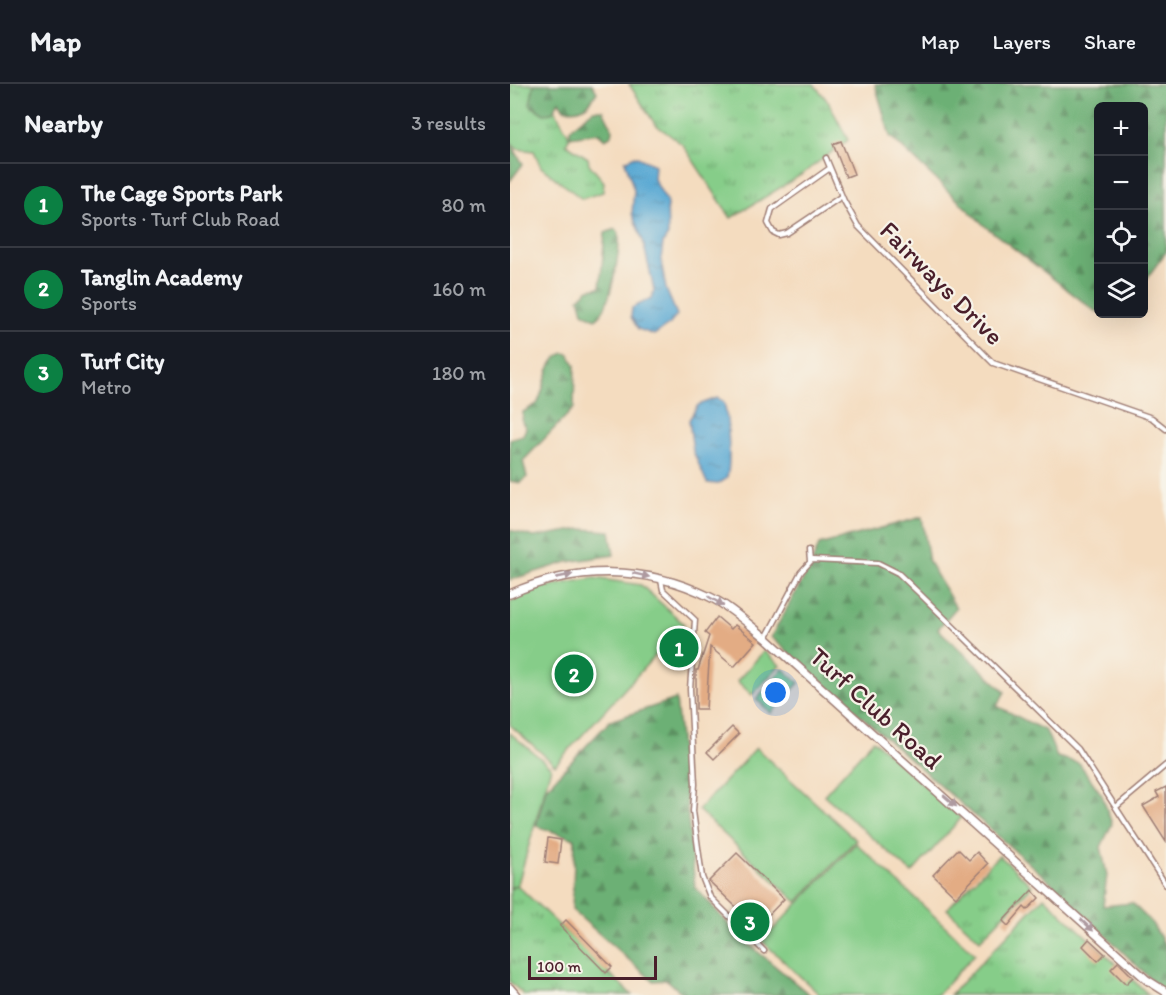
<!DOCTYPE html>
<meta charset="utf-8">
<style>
:root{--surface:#171b24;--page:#242831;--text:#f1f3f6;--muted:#9ea1a6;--line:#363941;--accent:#0b8043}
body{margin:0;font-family:Itim,sans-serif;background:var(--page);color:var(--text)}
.controls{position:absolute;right:18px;top:18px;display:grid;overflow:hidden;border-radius:9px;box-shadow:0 6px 24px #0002}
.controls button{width:54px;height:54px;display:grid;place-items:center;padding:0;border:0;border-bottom:2px solid var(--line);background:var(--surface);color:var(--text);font:30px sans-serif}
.scale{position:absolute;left:18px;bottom:15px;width:129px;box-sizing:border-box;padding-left:6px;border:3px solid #4a1f2b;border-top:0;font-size:16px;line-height:21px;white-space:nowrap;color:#4a1f2b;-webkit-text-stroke:4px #f7f3e8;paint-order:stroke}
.you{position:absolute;left:266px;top:609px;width:21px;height:21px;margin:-15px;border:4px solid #fff;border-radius:50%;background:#1a73e8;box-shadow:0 0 0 9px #1a73e833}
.badge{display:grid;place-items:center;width:39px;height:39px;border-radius:50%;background:var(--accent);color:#fff;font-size:20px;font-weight:700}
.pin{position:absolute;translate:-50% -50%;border:3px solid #fff;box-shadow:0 2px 6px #0006}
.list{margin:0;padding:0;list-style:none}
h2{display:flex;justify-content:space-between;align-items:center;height:78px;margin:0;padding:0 24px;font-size:26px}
h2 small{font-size:20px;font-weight:400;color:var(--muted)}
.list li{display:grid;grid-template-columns:39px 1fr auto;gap:18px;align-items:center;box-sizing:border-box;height:84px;padding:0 24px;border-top:2px solid var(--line)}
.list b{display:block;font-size:22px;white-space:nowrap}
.list p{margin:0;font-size:20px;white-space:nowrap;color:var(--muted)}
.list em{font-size:20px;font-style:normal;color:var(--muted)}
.icon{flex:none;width:33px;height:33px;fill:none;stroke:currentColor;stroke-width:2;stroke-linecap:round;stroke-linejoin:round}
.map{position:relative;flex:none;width:656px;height:911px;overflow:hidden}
header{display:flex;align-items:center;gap:36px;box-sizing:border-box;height:84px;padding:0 30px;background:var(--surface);border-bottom:2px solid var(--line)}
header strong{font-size:28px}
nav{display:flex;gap:33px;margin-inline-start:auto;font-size:21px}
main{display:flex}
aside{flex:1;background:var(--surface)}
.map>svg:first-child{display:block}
.grass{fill:url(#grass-tufts);stroke:#68765a;stroke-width:1.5}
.forest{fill:url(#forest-firs);stroke:#5b6850;stroke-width:1.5}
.green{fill:#86cd89;stroke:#68765a;stroke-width:1.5}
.water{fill:url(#water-ripples);stroke:#52647f;stroke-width:1.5}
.building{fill:#e3ac84}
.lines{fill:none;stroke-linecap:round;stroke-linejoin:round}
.lane-casing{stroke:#9f7e75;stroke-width:7}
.street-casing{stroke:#9f7e75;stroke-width:10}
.lane{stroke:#fff;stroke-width:4}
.street{stroke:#fff;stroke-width:7}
.oneway{fill:#ae9aa0}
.labels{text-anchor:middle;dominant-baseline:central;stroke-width:4.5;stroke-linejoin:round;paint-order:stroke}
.street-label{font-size:26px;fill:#4a1f2b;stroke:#f7f3e8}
</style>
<header>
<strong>Map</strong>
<nav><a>Map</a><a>Layers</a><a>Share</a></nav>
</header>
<main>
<aside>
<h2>Nearby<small>3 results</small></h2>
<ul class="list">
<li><span class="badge">1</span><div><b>The Cage Sports Park</b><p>Sports · Turf Club Road</p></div><em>80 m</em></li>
<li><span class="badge">2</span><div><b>Tanglin Academy</b><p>Sports</p></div><em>160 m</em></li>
<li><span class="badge">3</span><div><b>Turf City</b><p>Metro</p></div><em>180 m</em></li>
</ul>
</aside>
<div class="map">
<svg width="656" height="911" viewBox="0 0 656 911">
<defs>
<pattern id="grass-tufts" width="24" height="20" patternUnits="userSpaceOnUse" patternTransform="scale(1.5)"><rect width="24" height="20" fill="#86cd89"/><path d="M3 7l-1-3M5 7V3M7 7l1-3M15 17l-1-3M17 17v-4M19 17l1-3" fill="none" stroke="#70a670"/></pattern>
<pattern id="forest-firs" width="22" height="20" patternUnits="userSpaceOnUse" patternTransform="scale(1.5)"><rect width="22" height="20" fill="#6cb075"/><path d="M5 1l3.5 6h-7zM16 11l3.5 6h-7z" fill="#5b8f60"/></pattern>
<pattern id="water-ripples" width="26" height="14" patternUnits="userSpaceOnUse" patternTransform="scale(1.5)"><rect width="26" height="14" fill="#59a8d3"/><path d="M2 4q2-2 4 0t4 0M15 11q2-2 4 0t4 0" fill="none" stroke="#4c88ab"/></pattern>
</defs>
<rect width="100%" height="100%" fill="#f7f3e8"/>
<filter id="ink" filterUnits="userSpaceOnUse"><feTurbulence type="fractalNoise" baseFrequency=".0167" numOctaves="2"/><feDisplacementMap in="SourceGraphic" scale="12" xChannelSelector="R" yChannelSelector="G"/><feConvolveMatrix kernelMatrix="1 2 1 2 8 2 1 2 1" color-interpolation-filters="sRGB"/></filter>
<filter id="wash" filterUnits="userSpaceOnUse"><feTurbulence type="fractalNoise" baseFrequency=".008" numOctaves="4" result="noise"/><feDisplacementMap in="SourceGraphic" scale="24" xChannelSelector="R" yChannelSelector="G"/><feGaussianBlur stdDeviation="1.35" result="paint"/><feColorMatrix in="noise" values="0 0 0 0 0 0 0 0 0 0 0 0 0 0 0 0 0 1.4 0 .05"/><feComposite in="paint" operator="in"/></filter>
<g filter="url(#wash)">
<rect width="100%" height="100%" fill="#f4dcbf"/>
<path class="grass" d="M 0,0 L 30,0 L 60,53 L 56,60 L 78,74 L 79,80 L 94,98 L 93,108 L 72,115 L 31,83 L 24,67 L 7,65 L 0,57 Z
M 119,0 L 304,0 L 319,19 L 338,56 L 291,91 L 221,134 L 173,61 L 145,40 Z
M 489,771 L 522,802 L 470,856 L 437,825 Z
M 7,801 L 122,911 L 14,911 L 0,898 L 0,805 Z
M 534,813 L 639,911 L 440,911 Z"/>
<path class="forest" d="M 24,0 L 82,0 L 87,8 C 78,23 71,28 54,25 L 49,17 L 42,29 L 34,30 L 20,21 Z
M 365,0 L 656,0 L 656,168 L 634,198 L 634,22 L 588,22 L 588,228 L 585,227 L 476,143 L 380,52 Z
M 83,26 L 93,26 L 103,46 L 102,51 L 95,55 L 88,49 L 60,53 L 60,45 Z
M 0,58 L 13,80 L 0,97 Z
M 105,145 L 109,149 C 111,165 100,230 85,235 L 73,228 L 69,214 L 79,205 L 90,203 L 95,149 Z
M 54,269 L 59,270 L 65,281 L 64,324 L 13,377 L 17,393 L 11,399 L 0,397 L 0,355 L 13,351 L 16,344 L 12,338 L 13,328 L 27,320 C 36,304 35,276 54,269 Z
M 412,433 L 419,478 L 446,524 L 428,545 L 495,608 L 487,622 L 536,647 L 547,673 L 569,679 L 592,711 L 602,740 L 591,763 L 597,791 L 593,822 L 622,819 L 641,838 L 656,862 L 656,910 L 546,803 L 261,553 L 301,481 L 309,461 Z
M 71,445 L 100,447 L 104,471 L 58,478 L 0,496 L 0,446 L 24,453 Z
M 166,615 L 185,803 L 229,852 L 300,911 L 174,911 L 157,896 L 143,897 L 62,826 L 65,755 L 26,742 L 36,704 L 100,637 Z"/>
<path class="green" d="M 84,494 L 131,501 L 174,540 L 45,681 L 0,641 L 0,518 L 22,505 Z
M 254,567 L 270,581 L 242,611 L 227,597 Z
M 273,585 L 289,599 L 261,629 L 246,615 Z
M 0,649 L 41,683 L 8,800 L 0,804 Z
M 363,656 L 451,734 L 402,789 L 314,711 Z
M 246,664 L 346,756 L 287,818 L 188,726 Z
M 346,759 L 465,870 L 427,911 L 310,911 L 252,857 Z"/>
<path class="water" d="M 125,72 L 145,81 L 144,95 L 157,118 L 158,151 L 153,159 L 151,176 L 156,205 L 167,231 L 160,240 L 144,251 L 128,245 L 121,233 L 122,224 L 142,214 L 144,206 L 133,157 L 122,130 L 124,106 L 115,77 Z
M 207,314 L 213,317 C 218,328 222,385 216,395 L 207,400 L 197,399 L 183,367 L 179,336 L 188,321 Z"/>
<g id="blocks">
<path class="building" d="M 331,57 L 344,90 L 336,93 L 323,60 Z
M 207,533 L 221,545 L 225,541 L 246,558 L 224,583 L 200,563 L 196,625 L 186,625 L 186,586 L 188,586 L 199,552 L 195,549 Z
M 222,643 L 229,650 L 204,675 L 197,668 Z
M 656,703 L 656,758 L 633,722 L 649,713 L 646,708 Z
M 38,754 L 51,756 L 48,780 L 35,778 Z
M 448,765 L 459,776 L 467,768 L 478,780 L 446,813 L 423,791 Z
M 227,769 L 274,815 L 247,843 L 199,797 Z
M 522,806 L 529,814 L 517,826 L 514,823 L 498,842 L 493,837 Z
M 56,836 L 102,883 L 96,889 L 50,842 Z
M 579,855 L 595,870 L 588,877 L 573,862 Z
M 608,878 L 623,893 L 616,900 L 601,885 Z"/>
</g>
</g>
<g filter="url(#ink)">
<use href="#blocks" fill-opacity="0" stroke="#9f7e75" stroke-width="1.5"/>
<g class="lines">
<defs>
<path id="lane" d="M 316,74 L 334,117 L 348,142 L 483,279 L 642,334 L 656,345
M 320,84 L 262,125 L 258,139 L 263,148 L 269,151 L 277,149 L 332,112
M 299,467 L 300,477
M 151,496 L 153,506 L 185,536 L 180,605 L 185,700 L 183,727 L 192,793 L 200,813 L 254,867
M 256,554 L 291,488 L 302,476 L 368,479 L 388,489 L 409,509 L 568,665 L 656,801
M 606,723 L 656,681"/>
<path id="street" d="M 0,510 C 65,481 136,481 200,513 C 221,523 238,540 256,554 L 637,896 L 656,908
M 0,904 L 6,911"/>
</defs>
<use href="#lane" class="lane-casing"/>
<use href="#street" class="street-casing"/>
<use href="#lane" class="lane"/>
<use href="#street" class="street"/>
</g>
<defs><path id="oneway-solid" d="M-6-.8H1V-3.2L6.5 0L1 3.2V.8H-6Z" transform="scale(1.5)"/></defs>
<g class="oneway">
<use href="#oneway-solid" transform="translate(131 491) rotate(13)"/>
<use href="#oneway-solid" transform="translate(54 492) rotate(-11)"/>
<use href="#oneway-solid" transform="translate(206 517) rotate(30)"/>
<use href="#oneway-solid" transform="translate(440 717) rotate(41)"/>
<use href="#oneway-solid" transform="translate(577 841) rotate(43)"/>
</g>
</g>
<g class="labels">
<g class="street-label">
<text transform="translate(432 199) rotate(45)">Fairways Drive</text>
<text transform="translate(366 624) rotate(42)">Turf Club Road</text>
</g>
</g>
</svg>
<div class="controls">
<button>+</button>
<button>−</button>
<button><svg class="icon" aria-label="locate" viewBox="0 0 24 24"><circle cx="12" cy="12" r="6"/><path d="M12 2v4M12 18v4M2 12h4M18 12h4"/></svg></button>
<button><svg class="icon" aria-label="layers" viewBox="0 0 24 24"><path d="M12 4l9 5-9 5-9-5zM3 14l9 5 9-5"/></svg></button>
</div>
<div class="scale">100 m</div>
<div class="you"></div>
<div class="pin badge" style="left:169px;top:564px">1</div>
<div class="pin badge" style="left:64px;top:590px">2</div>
<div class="pin badge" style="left:240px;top:838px">3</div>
</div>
</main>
